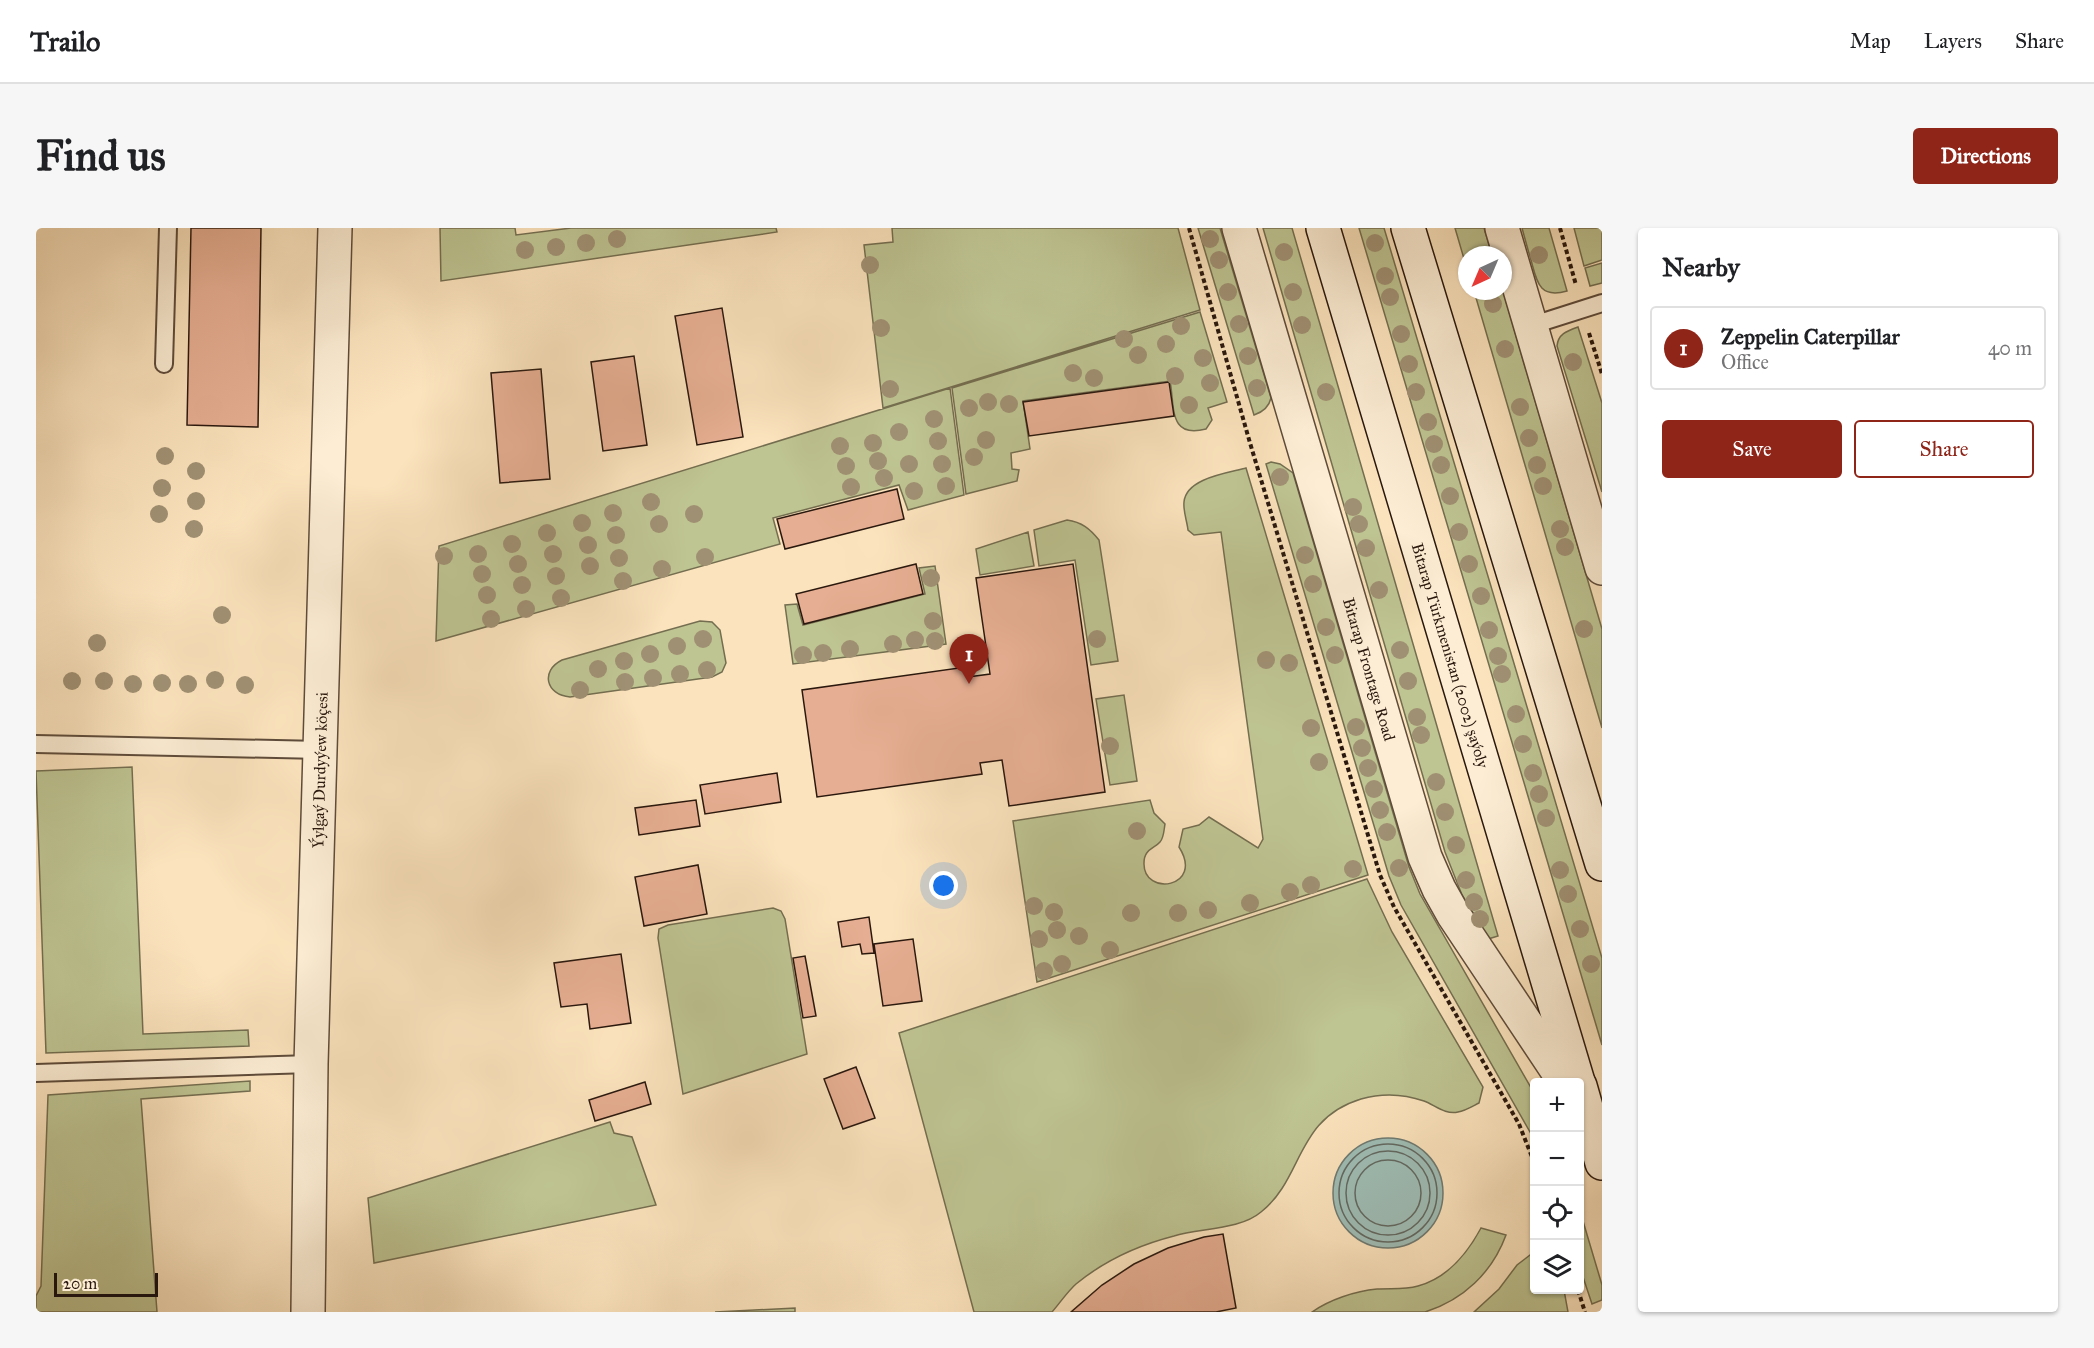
<!DOCTYPE html>
<meta charset="utf-8">
<style>
:root{--surface:#fff;--page:#f6f6f6;--text:#202124;--muted:#757577;--line:#e0e0e0;--accent:#8f2418}
body{margin:0;font-family:"IM FELL Great Primer",serif;background:var(--page);color:var(--text)}
.controls{position:absolute;right:18px;bottom:18px;display:grid;overflow:hidden;border-radius:6px;box-shadow:0 2px 4px #0004}
.controls button{width:54px;height:54px;display:grid;place-items:center;padding:0;border:0;border-bottom:2px solid var(--line);background:var(--surface);color:var(--text);font:30px sans-serif}
.compass{position:absolute;left:1422px;top:18px;width:54px;height:54px;border-radius:50%;background:var(--surface);box-shadow:0 2px 4px #0004;rotate:224deg}
.scale{position:absolute;left:18px;bottom:15px;width:104px;box-sizing:border-box;padding-left:6px;border:3px solid #2a180e;border-top:0;font-size:16px;line-height:21px;white-space:nowrap;color:#2a180e;-webkit-text-stroke:4px #fcedd4;paint-order:stroke}
.you{position:absolute;left:908px;top:658px;width:21px;height:21px;margin:-15px;border:4px solid #fff;border-radius:50%;background:#1a73e8;box-shadow:0 0 0 9px #1a73e833}
.badge{display:grid;place-items:center;width:39px;height:39px;border-radius:50%;background:var(--accent);color:#fff;font-size:20px;font-weight:700}
.pin{position:absolute;translate:-50% -50px;filter:drop-shadow(0 2px 3px #0008)}
.pin::after{content:'';position:absolute;top:32px;width:21px;height:18px;background:inherit;clip-path:polygon(0 0,100% 0,50% 100%)}
.list{margin:0;padding:0;list-style:none}
h2{display:flex;justify-content:space-between;align-items:center;height:78px;margin:0;padding:0 24px;font-size:26px}
h2 small{font-size:20px;font-weight:400;color:var(--muted)}
.list li{display:grid;grid-template-columns:39px 1fr auto;gap:18px;align-items:center;box-sizing:border-box;height:84px;margin:0 12px 12px;padding:0 12px;border:2px solid var(--line);border-radius:6px}
.list b{display:block;font-size:22px;white-space:nowrap}
.list p{margin:0;font-size:20px;white-space:nowrap;color:var(--muted)}
.list em{font-size:20px;font-style:normal;color:var(--muted)}
.actions{display:flex;gap:12px;padding:18px 24px}
.actions a{flex:1;padding:14px 0;border:2px solid var(--accent);border-radius:6px;text-align:center;font-size:21px;color:var(--accent)}
.actions .main{background:var(--accent);color:#fff}
.icon{flex:none;width:33px;height:33px;fill:none;stroke:currentColor;stroke-width:2;stroke-linecap:round;stroke-linejoin:round}
.map{position:relative;flex:none;width:1566px;height:1084px;overflow:hidden;border-radius:6px}
header{display:flex;align-items:center;gap:36px;box-sizing:border-box;height:84px;padding:0 30px;background:var(--surface);border-bottom:2px solid var(--line)}
header strong{font-size:28px}
nav{display:flex;gap:33px;margin-inline-start:auto;font-size:21px}
.intro{display:flex;align-items:center;justify-content:space-between;box-sizing:border-box;height:144px;padding:0 36px}
h1{margin:0;font-size:42px}
.button{padding:15px 27px;border-radius:6px;background:var(--accent);color:#fff;font-size:21px;font-weight:700}
main{display:flex;gap:36px;padding:0 36px}
aside{flex:1;background:var(--surface);border-radius:6px;box-shadow:0 2px 4px #0004}
.map>svg:first-child{display:block}
.green{fill:#bec492;stroke:#746e50;stroke-width:1.5}
.water{fill:#9fbdb5;stroke:#707b72;stroke-width:1.5}
.lines{fill:none;stroke-linecap:round;stroke-linejoin:round}
.shore{stroke:#646a62;stroke-width:1.5}
.building{fill:#e6ae92;stroke:#2a180e;stroke-width:1.5}
.service-casing{stroke:#5e4b3a;stroke-width:20}
.minor-casing{stroke:#5e4b3a;stroke-width:36}
.secondary-casing{stroke:#2a180e;stroke-width:36}
.path{stroke:#2a180e;stroke-width:4;stroke-dasharray:4.5 3;stroke-linecap:butt}
.service{stroke:#fcedd4;stroke-width:16}
.minor{stroke:#fcedd4;stroke-width:33}
.secondary{stroke:#fcedd4;stroke-width:33}
.tree{fill:#a09073}
.labels{text-anchor:middle;dominant-baseline:central;stroke-width:4.5;stroke-linejoin:round;paint-order:stroke}
.street-label{font-size:16px;fill:#2a180e;stroke:#fcedd4}
</style>
<header>
<strong>Trailo</strong>
<nav><a>Map</a><a>Layers</a><a>Share</a></nav>
</header>
<div class="intro"><h1>Find us</h1><a class="button">Directions</a></div>
<main>
<div class="map">
<svg width="1566" height="1084" viewBox="0 0 1566 1084">
<rect width="100%" height="100%" fill="#fbe3bd"/>
<filter id="stains"><feTurbulence type="fractalNoise" baseFrequency=".00333" numOctaves="4"/><feColorMatrix values="0 0 0 0 .2 0 0 0 0 .09 0 0 0 0 .02 0 0 0 .5 -.17"/></filter>
<radialGradient id="worn" r=".72"><stop offset=".6" stop-color="#630" stop-opacity="0"/><stop offset="1" stop-color="#630" stop-opacity=".3"/></radialGradient>
<path class="green" d="M 404,0 L 479,0 L 480,7 L 535,0 L 740,0 L 741,4 L 405,53 Z
M 856,0 L 1142,0 L 1164,82 L 847,180 L 828,17 L 857,14 Z
M 1162,0 L 1184,0 L 1235,170 C 1233,179 1227,184 1218,187 Z
M 1227,0 L 1256,0 L 1462,708 L 1452,711 L 1426,667 L 1409,624 Z
M 1323,0 L 1348,0 L 1566,730 L 1566,817 Z
M 1419,0 L 1448,0 L 1456,27 L 1431,27 L 1431,41 Z
M 1486,0 L 1513,0 L 1531,63 C 1503,71 1501,54 1495,32 C 1492,22 1489,11 1486,0 Z
M 1538,0 L 1566,0 L 1566,32 L 1548,38 Z
M 1566,35 L 1566,55 L 1554,58 L 1549,40 Z
M 1438,63 L 1467,63 L 1566,401 L 1566,500 Z
M 1164,84 L 1191,174 L 1172,180 L 1176,192 L 1170,201 C 1132,211 1139,178 1134,153 L 987,173 L 994,221 L 975,225 L 976,241 L 983,242 L 981,253 L 930,266 L 916,160 Z
M 1542,99 L 1566,175 L 1566,264 L 1521,118 C 1522,106 1531,103 1542,99 Z
M 914,160 L 928,267 L 872,282 L 863,257 L 737,290 L 744,316 L 400,413 L 403,318 Z
M 1235,234 L 1244,236 L 1257,245 L 1373,639 L 1384,666 L 1498,865 L 1498,911 L 1365,677 L 1353,648 L 1230,236 Z
M 1210,240 L 1332,647 L 1001,754 L 977,593 L 1114,572 L 1118,585 L 1129,596 C 1128,601 1128,610 1124,614 C 1118,621 1108,621 1108,635 C 1107,669 1169,660 1143,619 L 1147,601 L 1163,597 L 1173,589 L 1222,620 L 1227,611 L 1185,304 L 1158,307 L 1152,302 C 1151,293 1147,283 1148,274 C 1150,250 1192,245 1210,240 Z
M 1031,292 C 1046,294 1054,301 1063,312 L 1082,433 L 1055,437 L 1039,332 L 1003,338 L 998,302 Z
M 992,304 L 998,338 L 944,347 L 940,321 Z
M 899,338 L 910,416 L 757,436 L 749,377 L 761,376 L 767,397 L 889,366 L 883,340 Z
M 664,393 L 676,394 L 684,402 L 690,435 L 686,444 L 676,449 L 534,469 C 510,467 504,443 526,432 Z
M 1088,467 L 1101,553 L 1074,557 L 1060,471 Z
M 96,539 L 107,806 L 212,802 L 213,818 L 10,825 L 0,543 Z
M 1331,651 L 1356,704 L 1447,859 L 1443,875 C 1437,878 1429,883 1422,884 C 1409,887 1399,877 1388,873 C 1368,866 1346,865 1325,871 C 1259,891 1268,950 1225,984 C 1204,1002 1164,1000 1138,1008 C 1103,1017 1068,1033 1040,1056 C 1031,1064 1024,1075 1016,1084 L 938,1084 L 863,805 Z
M 737,680 L 745,683 L 749,691 L 771,826 L 647,866 L 622,710 L 623,701 L 632,697 Z
M 214,853 L 214,863 L 105,871 L 121,1084 L 0,1084 L 0,1068 L 5,1058 L 12,867 Z
M 574,894 L 578,905 L 596,909 L 620,977 L 338,1035 L 332,970 Z
M 1544,983 L 1566,1057 L 1566,1072 L 1556,1076 L 1544,1040 Z
M 1445,1000 L 1470,1007 C 1456,1045 1427,1072 1389,1084 L 1276,1084 C 1293,1072 1319,1063 1341,1061 C 1355,1060 1368,1062 1382,1058 C 1412,1050 1431,1026 1445,1000 Z
M 1498,1024 L 1498,1062 L 1528,1062 L 1532,1084 L 1438,1084 L 1463,1061 L 1481,1037 Z
M 759,1080 L 759,1084 L 679,1084 Z"/>
<path class="water" d="M1297 965a55 55 0 1 1 110 0a55 55 0 1 1-110 0Z"/>
<g class="lines">
<path class="shore" d="M1303 965a49 49 0 1 1 98 0a49 49 0 1 1-98 0Z
M1310 965a42 42 0 1 1 84 0a42 42 0 1 1-84 0Z
M1319 965a33 33 0 1 1 66 0a33 33 0 1 1-66 0Z"/>
</g>
<path class="building" d="M 155,0 L 225,0 L 222,199 L 151,197 Z
M 686,80 L 707,209 L 661,217 L 639,88 Z
M 598,128 L 611,217 L 567,223 L 555,134 Z
M 505,141 L 514,251 L 464,255 L 455,145 Z
M 1133,154 L 1138,188 L 993,208 L 987,174 Z
M 861,261 L 868,291 L 749,321 L 741,291 Z
M 880,336 L 887,366 L 768,396 L 760,366 Z
M 1037,336 L 1069,564 L 973,578 L 966,532 L 944,535 L 946,546 L 781,569 L 766,462 L 930,439 L 932,449 L 954,446 L 940,350 Z
M 741,545 L 745,574 L 669,586 L 664,557 Z
M 660,572 L 664,598 L 603,607 L 599,580 Z
M 662,637 L 671,686 L 608,698 L 599,649 Z
M 833,689 L 838,725 L 826,726 L 824,716 L 806,719 L 802,694 Z
M 877,711 L 886,773 L 847,778 L 838,716 Z
M 585,726 L 595,795 L 554,801 L 551,776 L 525,779 L 518,735 Z
M 769,728 L 780,788 L 767,790 L 757,730 Z
M 820,839 L 839,890 L 807,901 L 788,851 Z
M 609,854 L 615,876 L 559,893 L 553,872 Z
M 1187,1006 L 1200,1080 L 1180,1084 L 1035,1084 L 1066,1057 L 1098,1036 L 1132,1020 L 1168,1009 Z"/>
<g class="lines">
<defs>
<path id="service" d="M 1494,98 L 1566,75
M 128,136 L 132,0
M 0,516 L 285,522
M 0,845 L 275,836"/>
<g id="minor">
<path id="s1" d="M 1203,0 L 1389,629 L 1403,661 L 1417,686 L 1529,854"/>
<path d="M 1466,0 L 1566,340"/>
<path id="s2" d="M 272,1084 L 275,836 L 299,0"/>
</g>
<g id="secondary">
<path id="s3" d="M 1287,0 L 1542,854"/>
<path d="M 1372,0 L 1566,636"/>
<path d="M 1544,858 L 1566,935"/>
</g>
</defs>
<use href="#service" class="service-casing"/>
<use href="#minor" class="minor-casing"/>
<use href="#secondary" class="secondary-casing"/>
<path class="path" d="M 1153,0 L 1214,215 L 1344,647 L 1358,679 L 1483,896 L 1498,934
M 1524,0 L 1540,57
M 1553,105 L 1566,146
M 1542,1062 L 1549,1084"/>
<use href="#service" class="service"/>
<use href="#minor" class="minor"/>
<use href="#secondary" class="secondary"/>
</g>
<g class="tree">
<circle cx="581" cy="11" r="9"/>
<circle cx="1174" cy="11" r="9"/>
<circle cx="550" cy="15" r="9"/>
<circle cx="1339" cy="15" r="9"/>
<circle cx="520" cy="19" r="9"/>
<circle cx="489" cy="22" r="9"/>
<circle cx="1248" cy="24" r="9"/>
<circle cx="1503" cy="27" r="9"/>
<circle cx="1183" cy="32" r="9"/>
<circle cx="834" cy="37" r="9"/>
<circle cx="1349" cy="48" r="9"/>
<circle cx="1192" cy="64" r="9"/>
<circle cx="1257" cy="64" r="9"/>
<circle cx="1354" cy="69" r="9"/>
<circle cx="1457" cy="76" r="9"/>
<circle cx="1203" cy="96" r="9"/>
<circle cx="1266" cy="97" r="9"/>
<circle cx="1145" cy="98" r="9"/>
<circle cx="845" cy="100" r="9"/>
<circle cx="1365" cy="106" r="9"/>
<circle cx="1088" cy="111" r="9"/>
<circle cx="1130" cy="116" r="9"/>
<circle cx="1469" cy="121" r="9"/>
<circle cx="1102" cy="127" r="9"/>
<circle cx="1212" cy="128" r="9"/>
<circle cx="1167" cy="130" r="9"/>
<circle cx="1537" cy="134" r="9"/>
<circle cx="1373" cy="136" r="9"/>
<circle cx="1037" cy="145" r="9"/>
<circle cx="1139" cy="148" r="9"/>
<circle cx="1058" cy="150" r="9"/>
<circle cx="1174" cy="155" r="9"/>
<circle cx="1221" cy="160" r="9"/>
<circle cx="854" cy="161" r="9"/>
<circle cx="1290" cy="164" r="9"/>
<circle cx="1380" cy="164" r="9"/>
<circle cx="952" cy="174" r="9"/>
<circle cx="973" cy="176" r="9"/>
<circle cx="1153" cy="177" r="9"/>
<circle cx="1484" cy="179" r="9"/>
<circle cx="933" cy="180" r="9"/>
<circle cx="898" cy="191" r="9"/>
<circle cx="1392" cy="194" r="9"/>
<circle cx="863" cy="204" r="9"/>
<circle cx="1493" cy="210" r="9"/>
<circle cx="950" cy="212" r="9"/>
<circle cx="902" cy="213" r="9"/>
<circle cx="837" cy="215" r="9"/>
<circle cx="1398" cy="216" r="9"/>
<circle cx="804" cy="218" r="9"/>
<circle cx="129" cy="228" r="9"/>
<circle cx="938" cy="229" r="9"/>
<circle cx="842" cy="233" r="9"/>
<circle cx="873" cy="236" r="9"/>
<circle cx="906" cy="236" r="9"/>
<circle cx="1405" cy="237" r="9"/>
<circle cx="1501" cy="237" r="9"/>
<circle cx="810" cy="238" r="9"/>
<circle cx="160" cy="243" r="9"/>
<circle cx="1244" cy="249" r="9"/>
<circle cx="848" cy="250" r="9"/>
<circle cx="910" cy="258" r="9"/>
<circle cx="1507" cy="258" r="9"/>
<circle cx="815" cy="259" r="9"/>
<circle cx="126" cy="260" r="9"/>
<circle cx="878" cy="263" r="9"/>
<circle cx="1414" cy="268" r="9"/>
<circle cx="160" cy="273" r="9"/>
<circle cx="615" cy="274" r="9"/>
<circle cx="1317" cy="279" r="9"/>
<circle cx="577" cy="285" r="9"/>
<circle cx="123" cy="286" r="9"/>
<circle cx="658" cy="286" r="9"/>
<circle cx="546" cy="295" r="9"/>
<circle cx="623" cy="296" r="9"/>
<circle cx="1323" cy="296" r="9"/>
<circle cx="158" cy="301" r="9"/>
<circle cx="1524" cy="301" r="9"/>
<circle cx="1423" cy="304" r="9"/>
<circle cx="511" cy="305" r="9"/>
<circle cx="580" cy="307" r="9"/>
<circle cx="476" cy="316" r="9"/>
<circle cx="552" cy="317" r="9"/>
<circle cx="1529" cy="319" r="9"/>
<circle cx="1330" cy="320" r="9"/>
<circle cx="442" cy="326" r="9"/>
<circle cx="517" cy="326" r="9"/>
<circle cx="1269" cy="327" r="9"/>
<circle cx="408" cy="328" r="9"/>
<circle cx="669" cy="329" r="9"/>
<circle cx="583" cy="330" r="9"/>
<circle cx="482" cy="336" r="9"/>
<circle cx="1433" cy="336" r="9"/>
<circle cx="554" cy="338" r="9"/>
<circle cx="626" cy="341" r="9"/>
<circle cx="446" cy="346" r="9"/>
<circle cx="520" cy="348" r="9"/>
<circle cx="895" cy="350" r="9"/>
<circle cx="587" cy="353" r="9"/>
<circle cx="1277" cy="356" r="9"/>
<circle cx="486" cy="357" r="9"/>
<circle cx="1343" cy="362" r="9"/>
<circle cx="451" cy="367" r="9"/>
<circle cx="1445" cy="368" r="9"/>
<circle cx="525" cy="370" r="9"/>
<circle cx="490" cy="381" r="9"/>
<circle cx="186" cy="387" r="9"/>
<circle cx="455" cy="391" r="9"/>
<circle cx="897" cy="393" r="9"/>
<circle cx="1290" cy="399" r="9"/>
<circle cx="1548" cy="401" r="9"/>
<circle cx="1453" cy="402" r="9"/>
<circle cx="667" cy="411" r="9"/>
<circle cx="1061" cy="411" r="9"/>
<circle cx="879" cy="412" r="9"/>
<circle cx="899" cy="413" r="9"/>
<circle cx="61" cy="415" r="9"/>
<circle cx="857" cy="416" r="9"/>
<circle cx="641" cy="418" r="9"/>
<circle cx="814" cy="421" r="9"/>
<circle cx="1364" cy="422" r="9"/>
<circle cx="787" cy="425" r="9"/>
<circle cx="614" cy="426" r="9"/>
<circle cx="767" cy="427" r="9"/>
<circle cx="1299" cy="427" r="9"/>
<circle cx="1462" cy="428" r="9"/>
<circle cx="1230" cy="432" r="9"/>
<circle cx="588" cy="433" r="9"/>
<circle cx="1253" cy="435" r="9"/>
<circle cx="562" cy="441" r="9"/>
<circle cx="671" cy="442" r="9"/>
<circle cx="644" cy="446" r="9"/>
<circle cx="1466" cy="446" r="9"/>
<circle cx="617" cy="450" r="9"/>
<circle cx="179" cy="452" r="9"/>
<circle cx="36" cy="453" r="9"/>
<circle cx="68" cy="453" r="9"/>
<circle cx="1372" cy="453" r="9"/>
<circle cx="589" cy="454" r="9"/>
<circle cx="126" cy="455" r="9"/>
<circle cx="97" cy="456" r="9"/>
<circle cx="152" cy="456" r="9"/>
<circle cx="209" cy="457" r="9"/>
<circle cx="544" cy="462" r="9"/>
<circle cx="1480" cy="486" r="9"/>
<circle cx="1381" cy="489" r="9"/>
<circle cx="1320" cy="499" r="9"/>
<circle cx="1275" cy="500" r="9"/>
<circle cx="1385" cy="507" r="9"/>
<circle cx="1487" cy="516" r="9"/>
<circle cx="1074" cy="518" r="9"/>
<circle cx="1326" cy="520" r="9"/>
<circle cx="1283" cy="534" r="9"/>
<circle cx="1332" cy="540" r="9"/>
<circle cx="1497" cy="545" r="9"/>
<circle cx="1400" cy="554" r="9"/>
<circle cx="1338" cy="561" r="9"/>
<circle cx="1503" cy="566" r="9"/>
<circle cx="1344" cy="582" r="9"/>
<circle cx="1409" cy="584" r="9"/>
<circle cx="1510" cy="590" r="9"/>
<circle cx="1101" cy="603" r="9"/>
<circle cx="1351" cy="604" r="9"/>
<circle cx="1420" cy="617" r="9"/>
<circle cx="1363" cy="640" r="9"/>
<circle cx="1317" cy="641" r="9"/>
<circle cx="1524" cy="642" r="9"/>
<circle cx="1430" cy="652" r="9"/>
<circle cx="1275" cy="657" r="9"/>
<circle cx="1254" cy="664" r="9"/>
<circle cx="1532" cy="666" r="9"/>
<circle cx="1438" cy="674" r="9"/>
<circle cx="1214" cy="675" r="9"/>
<circle cx="998" cy="678" r="9"/>
<circle cx="1172" cy="682" r="9"/>
<circle cx="1018" cy="684" r="9"/>
<circle cx="1095" cy="685" r="9"/>
<circle cx="1142" cy="685" r="9"/>
<circle cx="1444" cy="691" r="9"/>
<circle cx="1544" cy="701" r="9"/>
<circle cx="1021" cy="702" r="9"/>
<circle cx="1043" cy="708" r="9"/>
<circle cx="1003" cy="711" r="9"/>
<circle cx="1074" cy="722" r="9"/>
<circle cx="1026" cy="736" r="9"/>
<circle cx="1555" cy="736" r="9"/>
<circle cx="1008" cy="743" r="9"/>
</g>
<g class="labels">
<g class="street-label">
<text stroke="none"><textPath href="#s3" startOffset="446">Bitarap Türkmenistan (2002) şaýoly</textPath></text>
<text stroke="none"><textPath href="#s1" startOffset="460">Bitarap Frontage Road</textPath></text>
<text stroke="none"><textPath href="#s2" startOffset="542">Ýylgaý Durdyýew köçesi</textPath></text>
</g>
</g>
<rect width="100%" height="100%" filter="url(#stains)"/>
<rect width="100%" height="100%" fill="url(#worn)"/>
</svg>
<div class="controls">
<button>+</button>
<button>−</button>
<button><svg class="icon" aria-label="locate" viewBox="0 0 24 24"><circle cx="12" cy="12" r="6"/><path d="M12 2v4M12 18v4M2 12h4M18 12h4"/></svg></button>
<button><svg class="icon" aria-label="layers" viewBox="0 0 24 24"><path d="M12 4l9 5-9 5-9-5zM3 14l9 5 9-5"/></svg></button>
</div>
<svg class="compass" viewBox="-18 -18 36 36"><path d="M0-13l5 13h-10z" fill="#e53935"/><path d="M0 13l5-13h-10z" fill="#757577"/></svg>
<div class="scale">20 m</div>
<div class="you"></div>
<div class="pin badge" style="left:933px;top:456px">1</div>
</div>
<aside>
<h2>Nearby<small></small></h2>
<ul class="list">
<li><span class="badge">1</span><div><b>Zeppelin Caterpillar</b><p>Office</p></div><em>40 m</em></li>
</ul>
<div class="actions"><a class="main">Save</a><a>Share</a></div>
</aside>
</main>
